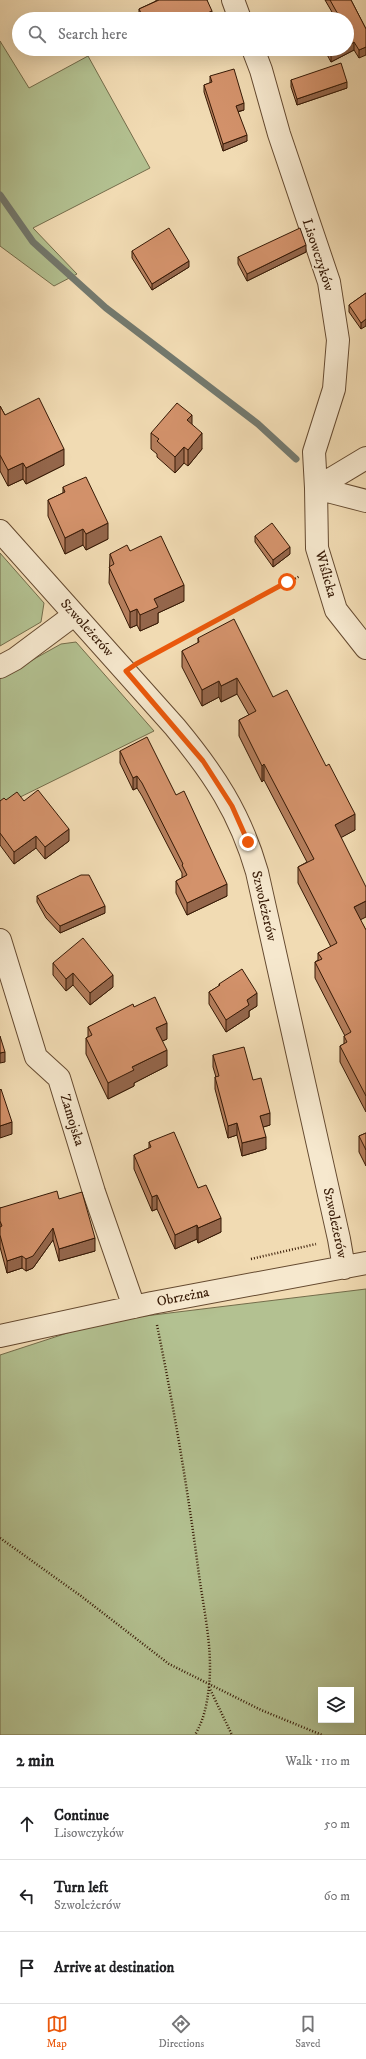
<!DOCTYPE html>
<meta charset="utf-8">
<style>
:root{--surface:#fff;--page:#f6f6f6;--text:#202124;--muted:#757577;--line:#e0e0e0;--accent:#ea580c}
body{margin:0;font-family:"IM FELL DW Pica",serif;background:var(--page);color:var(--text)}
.controls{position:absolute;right:12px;bottom:12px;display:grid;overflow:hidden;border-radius:0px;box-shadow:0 4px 16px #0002}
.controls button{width:36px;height:36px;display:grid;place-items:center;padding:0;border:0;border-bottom:1px solid var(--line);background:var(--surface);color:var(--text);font:20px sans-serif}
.stop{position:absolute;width:12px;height:12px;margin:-9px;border:3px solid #ea580c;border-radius:50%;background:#fff}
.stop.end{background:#ea580c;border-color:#fff;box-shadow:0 1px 4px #0008}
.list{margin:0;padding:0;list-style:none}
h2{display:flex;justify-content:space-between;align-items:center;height:52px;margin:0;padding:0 16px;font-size:17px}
h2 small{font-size:13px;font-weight:400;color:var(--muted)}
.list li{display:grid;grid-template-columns:26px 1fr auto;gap:12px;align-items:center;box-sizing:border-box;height:72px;padding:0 16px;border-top:1px solid var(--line)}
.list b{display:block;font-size:15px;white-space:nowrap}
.list p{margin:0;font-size:13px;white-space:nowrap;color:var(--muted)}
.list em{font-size:13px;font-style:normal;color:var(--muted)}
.icon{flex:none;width:22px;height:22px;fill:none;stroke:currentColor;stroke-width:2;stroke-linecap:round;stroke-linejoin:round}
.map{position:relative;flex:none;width:366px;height:1735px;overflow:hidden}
.search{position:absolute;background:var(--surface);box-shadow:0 4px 16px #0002;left:12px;right:12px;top:12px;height:44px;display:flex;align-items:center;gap:10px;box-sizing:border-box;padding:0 14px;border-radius:22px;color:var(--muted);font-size:15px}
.sheet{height:268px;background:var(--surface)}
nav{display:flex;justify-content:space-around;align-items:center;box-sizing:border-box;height:56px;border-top:1px solid var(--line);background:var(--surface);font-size:11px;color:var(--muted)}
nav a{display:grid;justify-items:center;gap:2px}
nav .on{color:var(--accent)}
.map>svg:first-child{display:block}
.green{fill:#b3c191;stroke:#746d4b;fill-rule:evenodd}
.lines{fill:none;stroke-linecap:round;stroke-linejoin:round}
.stream{stroke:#73796e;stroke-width:7}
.minor-casing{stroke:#654a30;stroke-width:24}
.path{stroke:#361905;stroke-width:2.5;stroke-dasharray:1 2;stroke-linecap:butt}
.minor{stroke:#f6e8ce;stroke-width:22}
.wall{fill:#b57e5c;stroke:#361905}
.shaded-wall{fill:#94664b;stroke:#361905}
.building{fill:#d3926b;stroke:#361905}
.route{stroke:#ea580c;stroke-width:5}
.labels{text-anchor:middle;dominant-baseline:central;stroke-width:4;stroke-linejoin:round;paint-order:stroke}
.street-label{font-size:14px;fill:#361905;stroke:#f6e8ce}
</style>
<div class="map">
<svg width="366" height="1735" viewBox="0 0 366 1735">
<rect width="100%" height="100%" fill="#f1dbb3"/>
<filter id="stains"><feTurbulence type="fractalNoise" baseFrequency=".005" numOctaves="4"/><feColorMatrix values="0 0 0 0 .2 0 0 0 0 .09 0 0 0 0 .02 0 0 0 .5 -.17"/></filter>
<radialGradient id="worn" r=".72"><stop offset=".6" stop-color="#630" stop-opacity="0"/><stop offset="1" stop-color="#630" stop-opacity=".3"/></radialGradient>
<path class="green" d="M 0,41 L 29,88 L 88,56 L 150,168 L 33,228 L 77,274 L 54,286 L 0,246 Z
M 0,553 L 44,603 L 41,622 L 0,646 Z
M 76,642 L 154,731 L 0,807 L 0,678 L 61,644 Z
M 366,1289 L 366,1735 L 0,1735 L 0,1355 L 104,1321 ZM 321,1690 L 351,1690 L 351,1720 L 321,1720 Z"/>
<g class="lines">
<path class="stream" d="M 0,195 L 33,242 L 106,308 L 258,424 L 296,459"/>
<defs>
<path id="minor" d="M 233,0 L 240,19
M 253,49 L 261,70 L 279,134 L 329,282 L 338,340 L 334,389 L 314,452 L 316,488 L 317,548 L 336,610 L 366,648
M 316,488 L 366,458
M 316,488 L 366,501
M 0,531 L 175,727 C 214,774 240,813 257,872 L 339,1239 L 344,1268
M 0,667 L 15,659 L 74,615
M 0,940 L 36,1057 L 59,1078 L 94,1192 L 134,1307
M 0,1336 L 152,1303 L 366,1263"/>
</defs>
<use href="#minor" class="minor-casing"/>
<path class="path" d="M 144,659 L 300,576
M 251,1259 L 316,1244
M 157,1325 C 174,1408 188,1491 199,1575 C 204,1611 213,1650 209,1686 C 207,1705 204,1719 195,1735
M 0,1538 L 81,1596 L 169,1664 L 261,1710 L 322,1735
M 209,1687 L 232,1735"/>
<use href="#minor" class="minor"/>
</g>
<path class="wall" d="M 156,0 L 207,0 L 212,18 L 209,19 L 140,19 L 139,16 L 139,9 L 156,1 Z
M 325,0 L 351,0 L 366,29 L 359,58 L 354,50 L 331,62 L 324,49 L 347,49 L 347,19 L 336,19 Z
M 210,76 L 244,110 L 238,112 L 247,141 L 223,151 L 204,92 L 204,85 L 210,83 Z
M 291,80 L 347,88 L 297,105 L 291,87 Z
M 132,251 L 189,267 L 152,290 L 132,258 Z
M 306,252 L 247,281 L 238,264 L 238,257 Z
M 366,293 L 361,329 L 349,312 L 349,305 Z
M 0,406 L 5,415 L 64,465 L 26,484 L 23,479 L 8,486 L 0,471 Z
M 192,424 L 202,449 L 188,466 L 184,463 L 175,473 L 157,457 L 157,454 L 151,449 L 151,433 Z
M 63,487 L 108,539 L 86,550 L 83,545 L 65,554 L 48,516 L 48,500 L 63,493 Z
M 255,536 L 290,554 L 273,567 L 255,542 Z
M 130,551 L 184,601 L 158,613 L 158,623 L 140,631 L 137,625 L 130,628 L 109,583 L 110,554 Z
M 198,638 L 273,697 L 355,830 L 341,837 L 360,920 L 366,930 L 366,1112 L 340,1062 L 340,1046 L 344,1044 L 344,1036 L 345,1036 L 315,978 L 315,962 L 318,960 L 318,953 L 331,947 L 298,883 L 298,867 L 307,862 L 264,780 L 262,782 L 239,736 L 239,720 L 249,715 L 237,694 L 221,702 L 219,697 L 202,706 L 182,667 L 182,651 L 198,643 Z
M 120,751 L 227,896 L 187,915 L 176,893 L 176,881 L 182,878 L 182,873 L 142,796 L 137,788 L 133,790 L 120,763 Z
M 0,801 L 24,801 L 69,841 L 45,859 L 36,848 L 14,864 L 0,845 Z
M 37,896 L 105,913 L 60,933 L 46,918 L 37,902 Z
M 53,963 L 113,987 L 90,1005 L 73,985 L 66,991 L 53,975 Z
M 219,984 L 257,1006 L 249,1011 L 249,1017 L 226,1032 L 209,1004 L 209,992 L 219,986 Z
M 134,1007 L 167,1039 L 162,1041 L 167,1066 L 134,1083 L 134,1086 L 108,1099 L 86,1054 L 86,1038 L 88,1037 L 88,1027 Z
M 213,1055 L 253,1080 L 270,1125 L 263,1127 L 266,1149 L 242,1156 L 237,1135 L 228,1138 L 215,1089 L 215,1077 L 216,1077 L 213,1067 Z
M 366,1133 L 366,1166 L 359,1152 L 359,1136 Z
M 149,1142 L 198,1188 L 221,1232 L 198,1243 L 197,1239 L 175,1249 L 157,1209 L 152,1211 L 134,1169 L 134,1155 L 149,1148 Z
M 59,1199 L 95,1251 L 59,1261 L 53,1240 L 33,1268 L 26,1271 L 22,1268 L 7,1273 L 0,1247 L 0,1208 Z"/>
<path class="shaded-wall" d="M 212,11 L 212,18 L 209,19 L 194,19 Z
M 354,42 L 354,50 L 331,62 L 331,55 L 342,49 L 347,49 L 347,46 Z
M 366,47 L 366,55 L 359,58 L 359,50 Z
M 347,82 L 347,88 L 297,105 L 297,99 Z
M 244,103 L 244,110 L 236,112 L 236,106 Z
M 247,135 L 247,141 L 223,151 L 223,144 Z
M 306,245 L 306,252 L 247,281 L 247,274 Z
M 189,261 L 189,267 L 152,290 L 152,284 Z
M 366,319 L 366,326 L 361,329 L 361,323 Z
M 192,415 L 192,431 L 187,420 Z
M 202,433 L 202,449 L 188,466 L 188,450 Z
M 184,447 L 184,463 L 175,473 L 175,457 Z
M 64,449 L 64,465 L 26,484 L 26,468 Z
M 23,463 L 23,479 L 8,486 L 8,470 Z
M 108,523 L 108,539 L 86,550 L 86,534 Z
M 83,529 L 83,545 L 65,554 L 65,538 Z
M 290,547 L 290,554 L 273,567 L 273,560 Z
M 184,585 L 184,601 L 158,613 L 158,623 L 140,631 L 140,615 L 154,599 Z
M 137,609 L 137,625 L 130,628 L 130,612 Z
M 237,678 L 237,694 L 221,702 L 221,686 Z
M 219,681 L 219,697 L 202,706 L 202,690 Z
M 264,764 L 264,780 L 262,782 L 262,766 Z
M 137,776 L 137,788 L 133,790 L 133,778 Z
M 355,814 L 355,830 L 335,841 L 335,825 Z
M 69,829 L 69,841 L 45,859 L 45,847 Z
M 36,836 L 36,848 L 14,864 L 14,852 Z
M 227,884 L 227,896 L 187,915 L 187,903 Z
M 366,901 L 366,917 L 354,923 L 354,907 Z
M 105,906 L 105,913 L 60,933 L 60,926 Z
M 73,973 L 73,985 L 66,991 L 66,979 Z
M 113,975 L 113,987 L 90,1005 L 90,993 Z
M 257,993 L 257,1006 L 249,1011 L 249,1017 L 226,1032 L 226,1020 L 247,1000 Z
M 167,1023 L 167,1039 L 156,1044 L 156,1028 Z
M 167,1050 L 167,1066 L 134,1083 L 134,1086 L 108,1099 L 108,1083 L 132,1067 Z
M 5,1052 L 5,1062 L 0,1063 L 0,1053 Z
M 270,1113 L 270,1125 L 260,1128 L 260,1116 Z
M 12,1122 L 12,1134 L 0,1138 L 0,1126 Z
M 237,1123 L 237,1135 L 228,1138 L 228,1126 Z
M 266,1137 L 266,1149 L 242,1156 L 242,1143 Z
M 157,1195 L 157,1209 L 152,1211 L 152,1197 Z
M 221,1218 L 221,1232 L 198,1243 L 198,1228 Z
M 197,1225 L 197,1239 L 175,1249 L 175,1235 Z
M 53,1228 L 53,1240 L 33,1268 L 26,1271 L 26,1259 Z
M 95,1238 L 95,1251 L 59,1261 L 59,1249 Z
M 22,1256 L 22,1268 L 7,1273 L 7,1261 Z"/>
<path class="building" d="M 159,0 L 207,0 L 212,11 L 194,19 L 144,19 L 139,9 Z
M 330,0 L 351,0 L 366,29 L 366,47 L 359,50 L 354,42 L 347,46 L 347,19 L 339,19 L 340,18 Z
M 328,49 L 342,49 L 331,55 Z
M 341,63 L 347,82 L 297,99 L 291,80 Z
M 234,69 L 244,103 L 236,106 L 247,135 L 223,144 L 204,85 L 212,82 L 210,76 Z
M 169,228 L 189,261 L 152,284 L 132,251 Z
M 300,228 L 306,245 L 247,274 L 238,257 Z
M 366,293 L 366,319 L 361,323 L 349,305 Z
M 39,398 L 64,449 L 26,468 L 23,463 L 8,470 L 0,455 L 0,406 L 5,415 Z
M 177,403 L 192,415 L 187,420 L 202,433 L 188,450 L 184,447 L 175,457 L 157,441 L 159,439 L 151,433 Z
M 86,477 L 108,523 L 86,534 L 83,529 L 65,538 L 48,500 L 65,492 L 63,487 Z
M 272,523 L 290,547 L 273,560 L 255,536 Z
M 161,536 L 184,585 L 154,599 L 158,607 L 140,615 L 137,609 L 130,612 L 109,567 L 114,564 L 110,554 L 127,545 L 130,551 Z
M 234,619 L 273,697 L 287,690 L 326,766 L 329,764 L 355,814 L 335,825 L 366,887 L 366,901 L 354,907 L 366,930 L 366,1096 L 340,1046 L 347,1042 L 344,1036 L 351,1032 L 315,962 L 322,959 L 318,953 L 337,943 L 298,867 L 314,859 L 264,764 L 262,766 L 239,720 L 256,711 L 237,678 L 221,686 L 219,681 L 202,690 L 182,651 L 199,642 L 198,638 Z
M 147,737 L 176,795 L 184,791 L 227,884 L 187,903 L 176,881 L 187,875 L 182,865 L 183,864 L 142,783 L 137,776 L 133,778 L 120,751 Z
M 38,790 L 69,829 L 45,847 L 36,836 L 14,852 L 0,833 L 0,801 L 4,798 L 6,800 L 17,792 L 24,801 Z
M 81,875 L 89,875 L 105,906 L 60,926 L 46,911 L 37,896 Z
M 83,938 L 113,975 L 90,993 L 73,973 L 66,979 L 53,963 Z
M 242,969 L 257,993 L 247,1000 L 249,1005 L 226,1020 L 209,992 L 220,985 L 219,984 Z
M 155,997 L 167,1023 L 156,1028 L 167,1050 L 132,1067 L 134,1070 L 108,1083 L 86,1038 L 92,1035 L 88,1027 L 133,1004 L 134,1007 Z
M 0,1036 L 5,1052 L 0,1053 Z
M 244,1047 L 253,1080 L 261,1078 L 270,1113 L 260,1116 L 266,1137 L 242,1143 L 237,1123 L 228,1126 L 215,1077 L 219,1076 L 213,1055 Z
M 1,1089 L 12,1122 L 0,1126 L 0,1090 Z
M 174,1132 L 198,1188 L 206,1185 L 221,1218 L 198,1228 L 197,1225 L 175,1235 L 157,1195 L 152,1197 L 134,1155 L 151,1147 L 149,1142 Z
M 366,1133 L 366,1150 L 359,1136 Z
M 57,1191 L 59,1199 L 82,1192 L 95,1238 L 59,1249 L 53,1228 L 33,1256 L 26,1259 L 22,1256 L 7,1261 L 0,1235 L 0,1227 L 2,1226 L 0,1221 L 0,1208 Z"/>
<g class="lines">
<path class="route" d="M 248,842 L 232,806 L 203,761 L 126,671 L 136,664 L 287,582"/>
</g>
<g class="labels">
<g class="street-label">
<text transform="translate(318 255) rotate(72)">Lisowczyków</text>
<text transform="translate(326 574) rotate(74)">Wiślicka</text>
<text transform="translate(87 628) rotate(48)">Szwoleżerów</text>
<text transform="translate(264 906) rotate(77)">Szwoleżerów</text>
<text transform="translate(72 1120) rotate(73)">Zamojska</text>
<text transform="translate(335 1223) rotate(78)">Szwoleżerów</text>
<text transform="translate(183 1297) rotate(-11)">Obrzeżna</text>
</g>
</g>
<rect width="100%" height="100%" filter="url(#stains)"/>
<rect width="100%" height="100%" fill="url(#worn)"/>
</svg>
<div class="controls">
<button><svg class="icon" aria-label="layers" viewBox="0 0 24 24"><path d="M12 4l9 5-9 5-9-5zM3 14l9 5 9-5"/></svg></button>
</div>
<div class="stop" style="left:287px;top:582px"></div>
<div class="stop end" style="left:248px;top:842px"></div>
<div class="search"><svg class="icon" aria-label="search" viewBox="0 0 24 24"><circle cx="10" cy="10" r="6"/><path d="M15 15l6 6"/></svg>Search here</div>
</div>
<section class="sheet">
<h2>2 min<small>Walk · 110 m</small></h2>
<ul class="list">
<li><svg class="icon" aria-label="ahead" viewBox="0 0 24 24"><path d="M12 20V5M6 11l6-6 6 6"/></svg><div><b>Continue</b><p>Lisowczyków</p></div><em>50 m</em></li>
<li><svg class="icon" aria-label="left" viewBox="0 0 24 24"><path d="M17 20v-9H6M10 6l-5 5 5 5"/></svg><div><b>Turn left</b><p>Szwoleżerów</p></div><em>60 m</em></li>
<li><svg class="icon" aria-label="arrive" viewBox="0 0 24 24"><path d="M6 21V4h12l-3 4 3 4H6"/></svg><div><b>Arrive at destination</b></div></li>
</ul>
</section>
<nav>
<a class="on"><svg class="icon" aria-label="map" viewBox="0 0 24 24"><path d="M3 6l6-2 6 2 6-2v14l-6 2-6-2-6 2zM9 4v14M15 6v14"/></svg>Map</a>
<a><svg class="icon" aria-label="directions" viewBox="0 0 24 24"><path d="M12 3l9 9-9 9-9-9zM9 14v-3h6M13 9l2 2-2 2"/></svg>Directions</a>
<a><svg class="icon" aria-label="saved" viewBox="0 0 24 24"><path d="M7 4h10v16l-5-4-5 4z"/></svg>Saved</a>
</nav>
